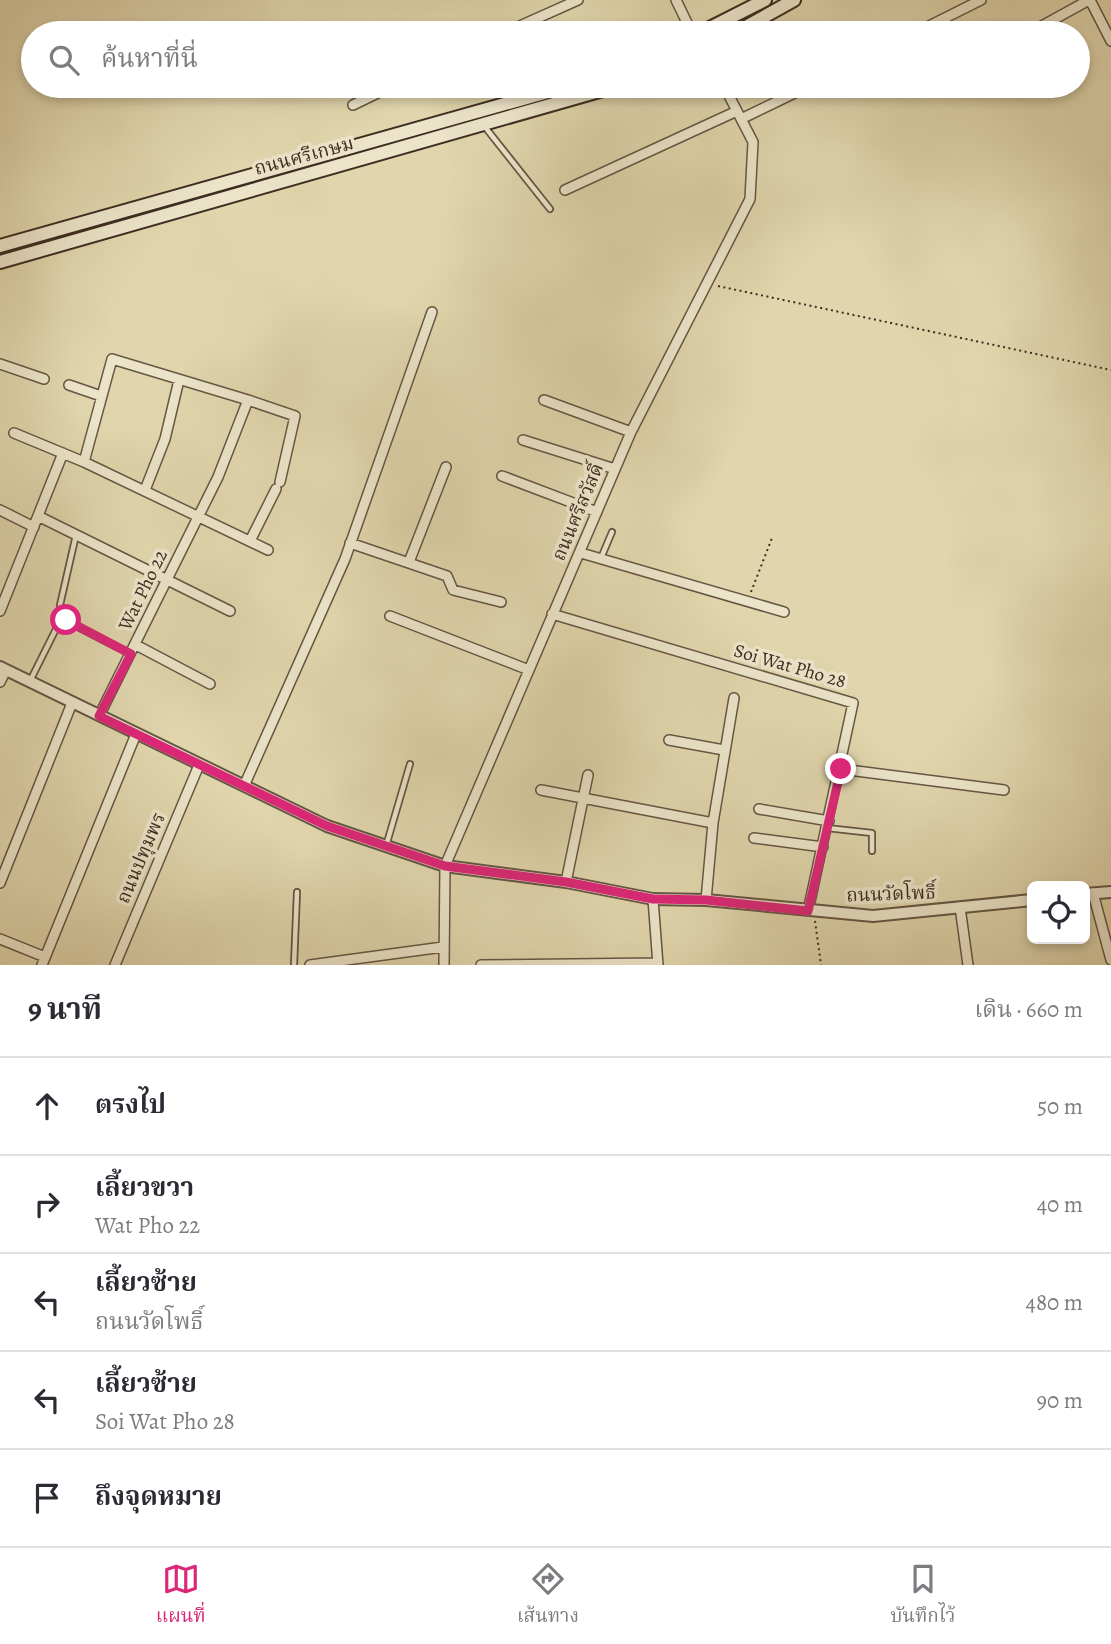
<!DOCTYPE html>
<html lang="th">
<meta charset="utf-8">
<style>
:root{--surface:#fff;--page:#f7f7f7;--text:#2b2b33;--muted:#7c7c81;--line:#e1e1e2;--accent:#db2777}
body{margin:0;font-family:Alegreya,"Noto Serif Thai",serif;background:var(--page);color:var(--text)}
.controls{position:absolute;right:21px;bottom:21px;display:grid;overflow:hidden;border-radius:10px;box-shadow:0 4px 10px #0003}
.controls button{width:63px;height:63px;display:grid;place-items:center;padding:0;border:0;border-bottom:2px solid var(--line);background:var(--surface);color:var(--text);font:35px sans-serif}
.stop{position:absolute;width:21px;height:21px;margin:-16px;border:5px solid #db2777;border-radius:50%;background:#fff}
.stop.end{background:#db2777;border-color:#fff;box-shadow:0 2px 7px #0008}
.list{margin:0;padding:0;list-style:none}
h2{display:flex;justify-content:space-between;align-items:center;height:91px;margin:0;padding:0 28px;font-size:30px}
h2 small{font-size:23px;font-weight:400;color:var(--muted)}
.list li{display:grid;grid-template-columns:46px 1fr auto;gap:21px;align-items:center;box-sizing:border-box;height:98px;padding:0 28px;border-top:2px solid var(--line)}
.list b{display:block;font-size:26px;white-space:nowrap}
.list p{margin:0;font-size:23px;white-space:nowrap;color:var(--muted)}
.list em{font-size:23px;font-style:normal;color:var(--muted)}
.icon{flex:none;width:38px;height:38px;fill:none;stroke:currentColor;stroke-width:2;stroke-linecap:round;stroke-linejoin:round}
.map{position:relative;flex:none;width:1111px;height:965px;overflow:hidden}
.search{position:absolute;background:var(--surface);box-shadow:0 4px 10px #0003;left:21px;right:21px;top:21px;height:77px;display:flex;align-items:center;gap:18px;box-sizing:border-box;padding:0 24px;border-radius:38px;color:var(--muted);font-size:26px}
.sheet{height:581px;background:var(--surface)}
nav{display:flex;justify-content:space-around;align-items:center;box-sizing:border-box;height:98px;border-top:2px solid var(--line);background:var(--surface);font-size:19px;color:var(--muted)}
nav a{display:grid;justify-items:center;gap:4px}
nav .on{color:var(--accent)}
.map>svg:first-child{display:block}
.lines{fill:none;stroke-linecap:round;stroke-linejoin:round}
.service-casing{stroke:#665644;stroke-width:8}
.minor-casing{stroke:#665644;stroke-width:12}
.tertiary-casing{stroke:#665644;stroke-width:14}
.secondary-casing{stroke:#3d2c21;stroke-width:16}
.path{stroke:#3d2c21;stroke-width:2;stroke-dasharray:2 3.5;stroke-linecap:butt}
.service{stroke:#ebe4c9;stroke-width:4.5}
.minor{stroke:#ebe4c9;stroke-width:9}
.tertiary{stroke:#ebe4c9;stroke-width:10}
.secondary{stroke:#ebe4c9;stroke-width:12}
.route{stroke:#db2777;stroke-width:9}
.labels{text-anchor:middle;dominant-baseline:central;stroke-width:7;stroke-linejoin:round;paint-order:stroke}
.street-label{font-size:19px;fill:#3d2c21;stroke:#ebe4c9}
</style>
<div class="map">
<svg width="1111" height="965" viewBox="0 0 1111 965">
<rect width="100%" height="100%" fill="#e0d5ac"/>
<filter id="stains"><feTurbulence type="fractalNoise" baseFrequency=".00286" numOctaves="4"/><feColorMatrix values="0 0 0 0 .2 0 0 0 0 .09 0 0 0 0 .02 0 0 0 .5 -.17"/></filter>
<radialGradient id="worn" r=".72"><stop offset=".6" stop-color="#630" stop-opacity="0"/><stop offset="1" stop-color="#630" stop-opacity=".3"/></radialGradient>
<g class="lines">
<defs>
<path id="service" d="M 485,127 L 550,209
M 601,558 L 612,532
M 62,621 L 60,605 L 76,535
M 30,681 L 59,623 L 64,620 L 130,654
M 827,828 L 872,833 L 872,851
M 386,846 L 410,764
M 294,965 L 297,892"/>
<path id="minor" d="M 676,0 L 692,33
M 1090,0 L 1111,41
M 504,33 L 578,0
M 915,33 L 981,0
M 1029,33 L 1089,0
M 353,105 L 392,86
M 741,119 L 809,86
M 565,190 L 737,111
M 0,364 L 44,379
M 69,385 L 101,396
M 248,400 L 295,416 L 280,482
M 544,400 L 631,432
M 14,433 L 84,462 L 268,550
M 523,440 L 615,469
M 84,462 L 112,359 L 248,400 L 218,477 L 99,716
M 502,476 L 597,512
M 145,490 L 165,439 L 179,380
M 0,510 L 34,527
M 38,516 L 230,611
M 250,541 L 276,489
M 350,543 L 447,576 L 453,590 L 501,602
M 581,553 L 784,612
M 409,562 L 446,467
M 0,611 L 63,453
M 552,614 L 853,703 L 808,911
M 390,616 L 529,670
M 136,645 L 210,684
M 0,682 L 6,670
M 669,740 L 724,750
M 841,769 L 1004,790
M 244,786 L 345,559 L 432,312
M 541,790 L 713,823
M 759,809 L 829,821
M 754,838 L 823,847
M 566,882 L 588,775
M 0,883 L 72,703
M 1093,893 L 1111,960
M 653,899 L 658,965
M 706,900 L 713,823 L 734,698
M 960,907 L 968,965
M 0,939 L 45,957
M 42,965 L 136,734
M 115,965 L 199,765
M 310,965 L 443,947
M 444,965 L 445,866 L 631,432 L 750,199 L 753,142 L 724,86
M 481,965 L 658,963"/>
<path id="tertiary" d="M 0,667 L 327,826 L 445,866 L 566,882 L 653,899 L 706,900 L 873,916 L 1032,900
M 1085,894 L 1111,892"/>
<path id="secondary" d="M 700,33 L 765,0
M 735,33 L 794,0
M 0,246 L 569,86
M 0,262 L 617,86"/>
</defs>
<use href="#service" class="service-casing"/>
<use href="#minor" class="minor-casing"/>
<use href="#tertiary" class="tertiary-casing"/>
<use href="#secondary" class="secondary-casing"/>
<path class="path" d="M 718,286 L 1111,370
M 751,592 L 772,538
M 815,921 L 821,965"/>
<use href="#service" class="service"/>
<use href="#minor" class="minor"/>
<use href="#tertiary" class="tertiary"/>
<use href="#secondary" class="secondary"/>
</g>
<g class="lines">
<path class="route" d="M 66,620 L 131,654 L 99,716 L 327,826 L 445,866 L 566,882 L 653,899 L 706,900 L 808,911 L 841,769"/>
</g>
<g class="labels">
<g class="street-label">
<text transform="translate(304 156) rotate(-15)">ถนนศรีเกษม</text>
<text transform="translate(578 512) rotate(-67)">ถนนศรีสวัสดิ์</text>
<text transform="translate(143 590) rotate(-64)">Wat Pho 22</text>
<text transform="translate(790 666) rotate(16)">Soi Wat Pho 28</text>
<text transform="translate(141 858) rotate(-67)">ถนนปทุมพร</text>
<text transform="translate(891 894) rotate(-2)">ถนนวัดโพธิ์</text>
</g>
</g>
<rect width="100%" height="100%" filter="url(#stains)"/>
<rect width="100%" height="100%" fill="url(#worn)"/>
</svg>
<div class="controls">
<button><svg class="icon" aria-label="locate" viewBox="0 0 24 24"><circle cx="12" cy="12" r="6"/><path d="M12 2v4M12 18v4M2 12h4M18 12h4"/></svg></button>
</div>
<div class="stop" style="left:66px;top:620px"></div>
<div class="stop end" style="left:841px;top:769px"></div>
<div class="search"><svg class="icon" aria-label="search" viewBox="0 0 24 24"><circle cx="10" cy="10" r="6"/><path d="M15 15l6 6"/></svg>ค้นหาที่นี่</div>
</div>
<section class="sheet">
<h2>9 นาที<small>เดิน · 660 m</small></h2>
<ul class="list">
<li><svg class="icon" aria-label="ahead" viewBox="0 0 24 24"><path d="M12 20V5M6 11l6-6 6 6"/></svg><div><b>ตรงไป</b></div><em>50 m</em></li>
<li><svg class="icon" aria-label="right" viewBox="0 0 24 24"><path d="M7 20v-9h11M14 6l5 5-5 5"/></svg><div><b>เลี้ยวขวา</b><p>Wat Pho 22</p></div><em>40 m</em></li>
<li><svg class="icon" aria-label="left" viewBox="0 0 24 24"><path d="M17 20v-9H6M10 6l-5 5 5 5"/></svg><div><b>เลี้ยวซ้าย</b><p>ถนนวัดโพธิ์</p></div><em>480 m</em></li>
<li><svg class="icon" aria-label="left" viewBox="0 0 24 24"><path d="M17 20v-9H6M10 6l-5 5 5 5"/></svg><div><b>เลี้ยวซ้าย</b><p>Soi Wat Pho 28</p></div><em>90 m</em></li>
<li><svg class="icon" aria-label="arrive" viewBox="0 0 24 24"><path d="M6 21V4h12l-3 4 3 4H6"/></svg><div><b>ถึงจุดหมาย</b></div></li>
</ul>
</section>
<nav>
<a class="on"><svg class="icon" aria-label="map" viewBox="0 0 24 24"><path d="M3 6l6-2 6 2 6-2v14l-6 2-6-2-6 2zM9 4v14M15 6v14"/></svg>แผนที่</a>
<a><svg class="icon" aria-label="directions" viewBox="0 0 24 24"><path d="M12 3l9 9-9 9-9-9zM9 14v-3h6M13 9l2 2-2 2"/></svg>เส้นทาง</a>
<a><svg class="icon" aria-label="saved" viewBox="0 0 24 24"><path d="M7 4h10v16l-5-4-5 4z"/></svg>บันทึกไว้</a>
</nav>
